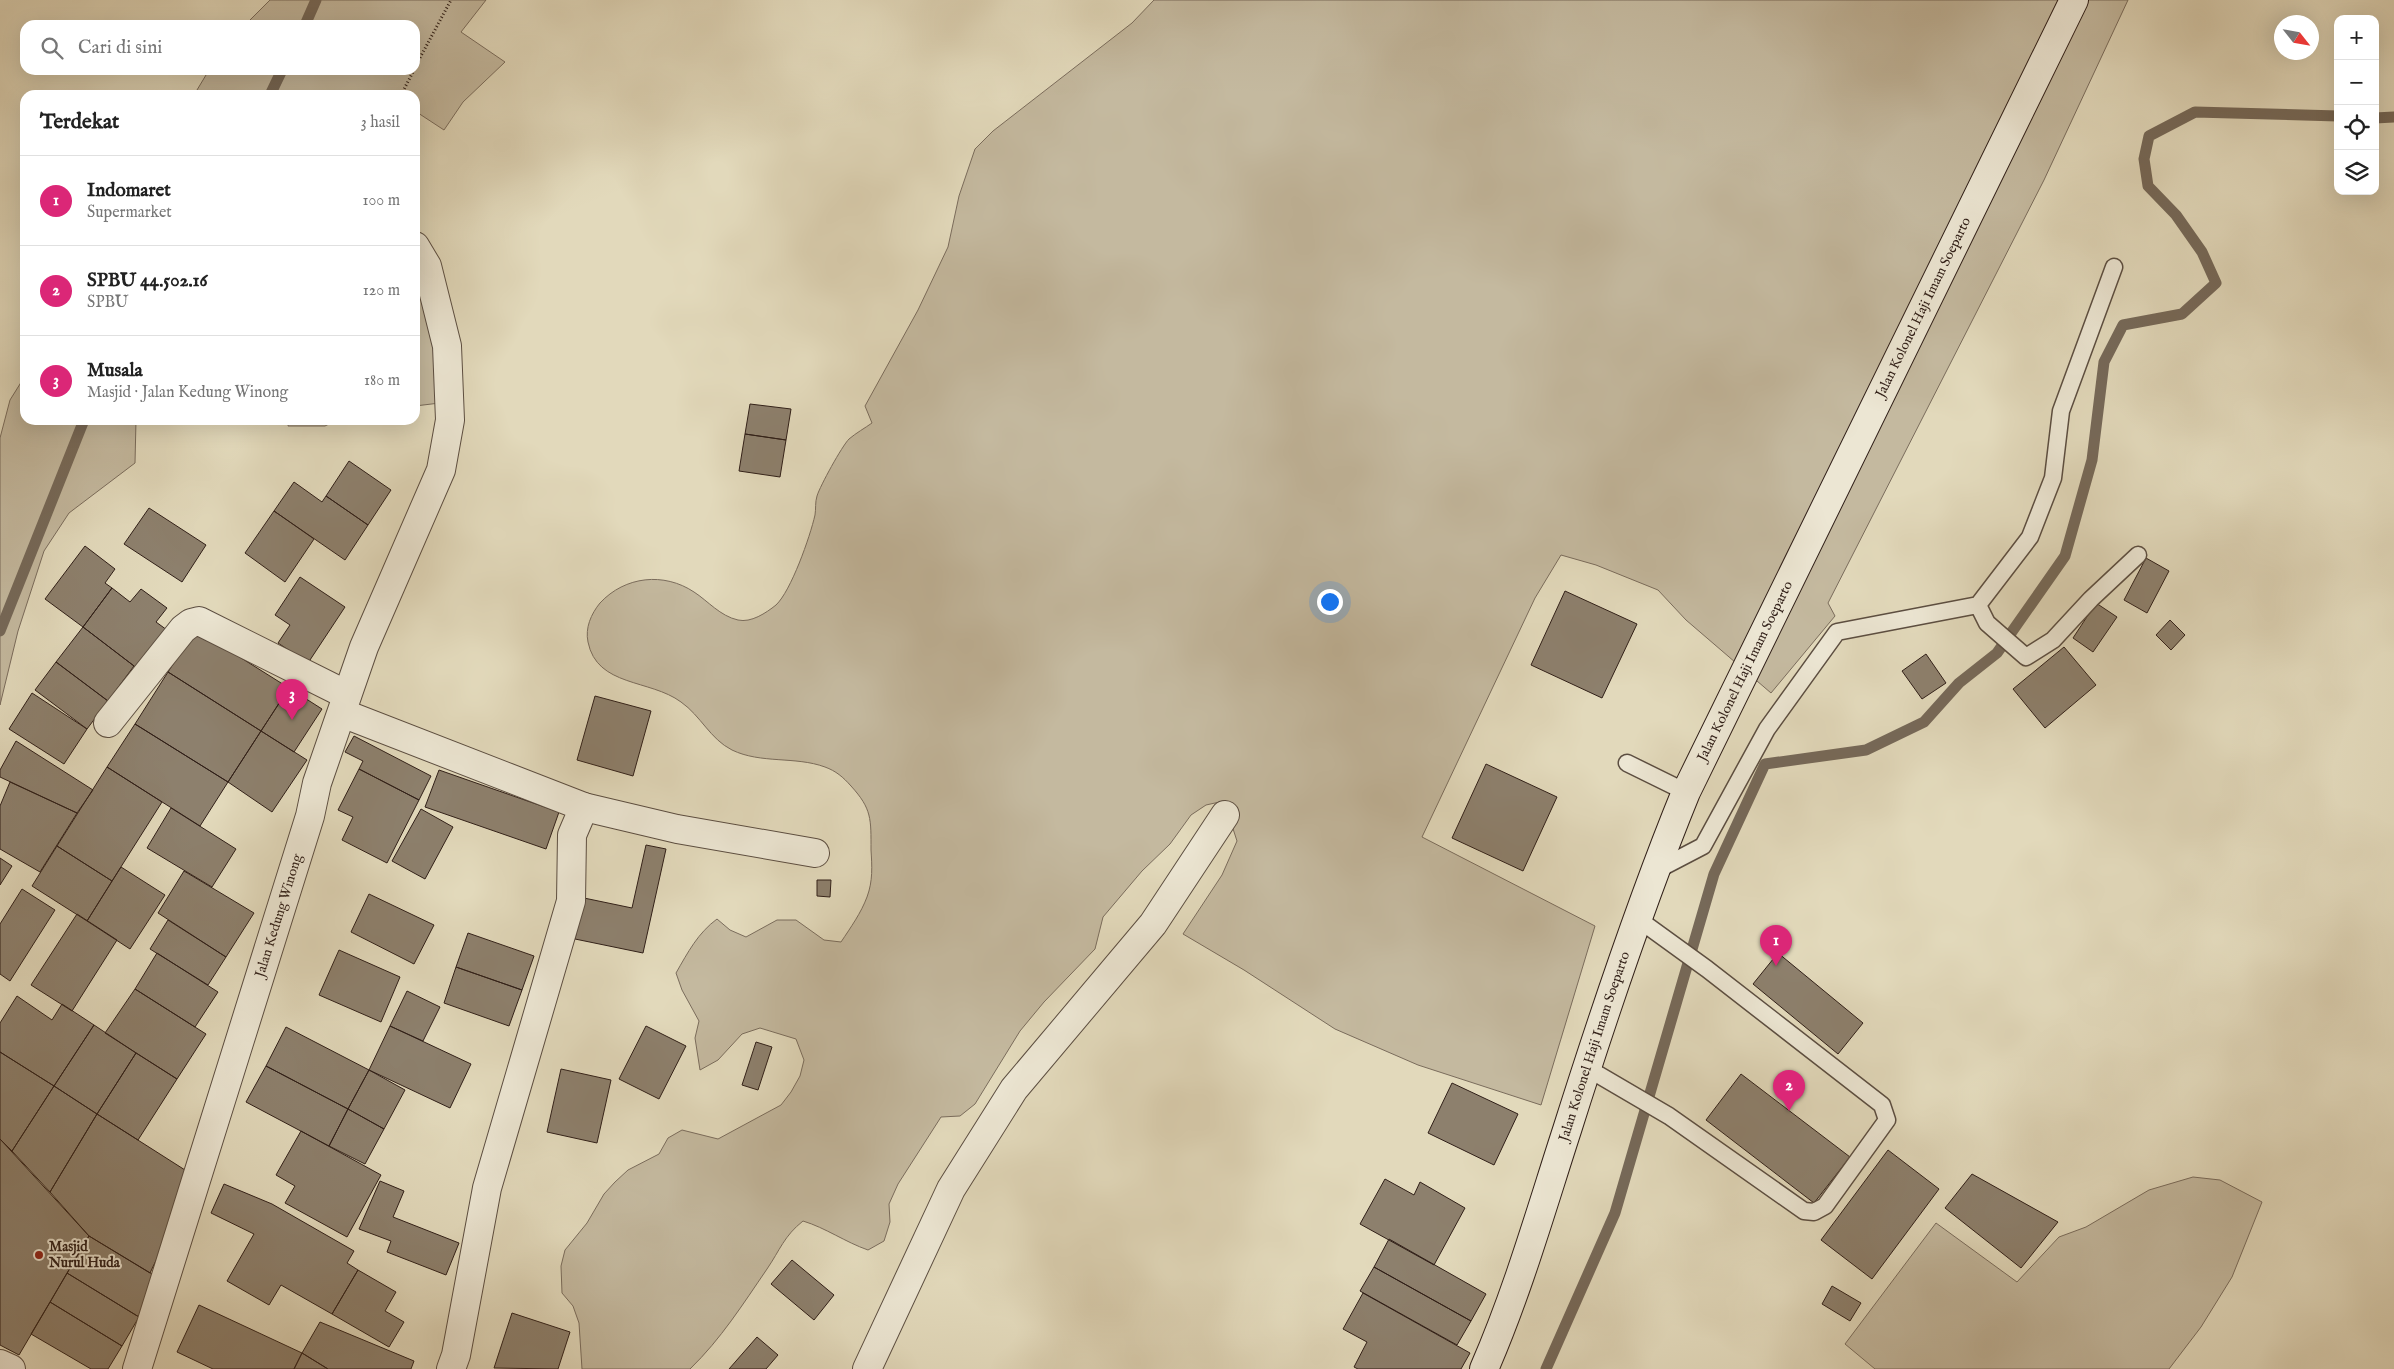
<!DOCTYPE html>
<html lang="id">
<meta charset="utf-8">
<style>
:root{--surface:#fff;--page:#f6f6f6;--text:#222;--muted:#767676;--line:#e0e0e0;--accent:#db2777}
body{margin:0;font-family:"IM FELL English",serif;background:var(--page);color:var(--text)}
.controls{position:absolute;right:15px;top:15px;display:grid;overflow:hidden;border-radius:10px;box-shadow:0 5px 20px #0002}
.controls button{width:45px;height:45px;display:grid;place-items:center;padding:0;border:0;border-bottom:1px solid var(--line);background:var(--surface);color:var(--text);font:25px sans-serif}
.compass{position:absolute;left:2274px;top:15px;width:45px;height:45px;border-radius:50%;background:var(--surface);box-shadow:0 5px 20px #0002;rotate:121deg}
.you{position:absolute;left:1329px;top:601px;width:18px;height:18px;margin:-12px;border:4px solid #fff;border-radius:50%;background:#1a73e8;box-shadow:0 0 0 8px #1a73e833}
.badge{display:grid;place-items:center;width:32px;height:32px;border-radius:50%;background:var(--accent);color:#fff;font-size:16px;font-weight:700}
.pin{position:absolute;translate:-50% -41px;filter:drop-shadow(0 1px 2px #0008)}
.pin::after{content:'';position:absolute;top:26px;width:18px;height:15px;background:inherit;clip-path:polygon(0 0,100% 0,50% 100%)}
.list{margin:0;padding:0;list-style:none}
h2{display:flex;justify-content:space-between;align-items:center;height:65px;margin:0;padding:0 20px;font-size:21px}
h2 small{font-size:16px;font-weight:400;color:var(--muted)}
.list li{display:grid;grid-template-columns:32px 1fr auto;gap:15px;align-items:center;box-sizing:border-box;height:90px;padding:0 20px;border-top:1px solid var(--line)}
.list b{display:block;font-size:19px;white-space:nowrap}
.list p{margin:0;font-size:16px;white-space:nowrap;color:var(--muted)}
.list em{font-size:16px;font-style:normal;color:var(--muted)}
.icon{flex:none;width:28px;height:28px;fill:none;stroke:currentColor;stroke-width:2;stroke-linecap:round;stroke-linejoin:round}
.map{position:relative;flex:none;width:2394px;height:1369px;overflow:hidden}
.search{position:absolute;background:var(--surface);box-shadow:0 5px 20px #0002;left:20px;top:20px;width:400px;height:55px;display:flex;align-items:center;gap:12px;box-sizing:border-box;padding:0 18px;border-radius:15px;color:var(--muted);font-size:19px}
.panel{position:absolute;background:var(--surface);box-shadow:0 5px 20px #0002;left:20px;top:90px;width:400px;height:335px;border-radius:15px}
.map>svg:first-child{display:block}
.green{fill:#c4b99f;stroke:#7a6c5c}
.lines{fill:none;stroke-linecap:round;stroke-linejoin:round}
.stream{stroke:#766959;stroke-width:11}
.building{fill:#8d806d;stroke:#301f18}
.service-casing{stroke:#5c4e41;stroke-width:19}
.minor-casing{stroke:#5c4e41;stroke-width:30}
.secondary-casing{stroke:#301f18;stroke-width:30}
.path{stroke:#301f18;stroke-width:3;stroke-dasharray:1 2.5;stroke-linecap:butt}
.service{stroke:#ece6d3;stroke-width:16}
.minor{stroke:#ece6d3;stroke-width:28}
.secondary{stroke:#ece6d3;stroke-width:28}
.poi-dot{fill:#8f2418;stroke:#ece6d3;stroke-width:2}
.labels{text-anchor:middle;dominant-baseline:central;stroke-width:4;stroke-linejoin:round;paint-order:stroke}
.street-label{font-size:14px;fill:#301f18;stroke:#ece6d3}
.poi-label{font-size:14px;font-weight:bold;fill:#301f18;stroke:#ece6d3;text-anchor:start}
</style>
<div class="map">
<svg width="2394" height="1369" viewBox="0 0 2394 1369">
<rect width="100%" height="100%" fill="#e2d9bb"/>
<filter id="stains"><feTurbulence type="fractalNoise" baseFrequency=".004" numOctaves="4"/><feColorMatrix values="0 0 0 0 .2 0 0 0 0 .09 0 0 0 0 .02 0 0 0 .5 -.17"/></filter>
<radialGradient id="worn" r=".72"><stop offset=".6" stop-color="#630" stop-opacity="0"/><stop offset="1" stop-color="#630" stop-opacity=".3"/></radialGradient>
<path class="green" d="M 270,0 L 486,0 L 461,32 L 505,62 L 463,102 L 444,130 L 415,111 L 415,95 L 194,95 L 209,70 L 415,70 L 415,25 L 245,25 Z
M 1154,0 L 2128,0 L 2044,180 L 1828,603 L 1835,616 L 1771,693 L 1686,620 L 1658,590 L 1596,565 L 1561,555 L 1535,598 L 1422,837 L 1595,926 L 1541,1105 L 1418,1065 L 1335,1029 L 1244,970 L 1183,934 L 1222,875 L 1237,841 L 1224,801 L 1206,805 L 1191,815 L 1170,844 L 1142,871 L 1103,917 L 1095,949 L 1044,1002 L 1020,1031 L 975,1104 L 960,1116 L 941,1117 L 898,1184 L 889,1204 L 890,1222 L 884,1241 L 868,1250 C 845,1242 826,1228 803,1221 C 784,1236 780,1250 767,1269 C 743,1304 721,1339 690,1369 L 582,1369 L 579,1323 L 573,1306 L 562,1293 L 561,1266 L 565,1250 L 587,1223 L 604,1194 L 615,1182 L 628,1170 L 659,1154 L 668,1138 L 682,1130 L 718,1139 L 781,1105 L 791,1092 L 800,1076 L 804,1060 L 796,1039 L 760,1028 L 742,1034 L 718,1060 L 700,1070 L 695,1038 L 699,1021 L 682,990 L 676,973 C 688,952 698,933 717,919 L 730,930 L 746,937 L 777,920 L 796,920 L 824,940 L 841,942 C 851,927 861,913 867,897 C 873,881 872,866 871,850 C 871,819 872,809 851,786 C 843,777 836,771 825,767 C 795,756 761,764 732,750 C 710,739 701,716 681,702 C 650,679 597,687 588,642 C 585,628 591,614 600,603 C 625,576 664,572 694,592 C 708,601 720,616 738,620 C 751,623 766,613 776,605 C 791,591 810,537 815,515 C 816,509 815,502 817,496 C 820,486 842,446 849,439 C 856,433 865,428 872,423 L 865,406 L 918,310 L 948,247 L 959,196 L 975,149 L 993,131 L 1132,23 Z
M 415,227 L 439,261 L 448,402 L 415,406 Z
M 25,376 L 25,420 L 136,420 L 135,463 L 69,513 L 44,551 L 18,631 L 0,705 L 0,438 L 10,400 Z
M 289,420 L 337,420 L 325,426 L 288,426 Z
M 2193,1177 L 2220,1180 L 2262,1202 L 2232,1277 L 2201,1327 L 2169,1369 L 1875,1369 L 1845,1344 L 1936,1223 L 2017,1282 L 2059,1237 L 2086,1227 L 2149,1190 Z"/>
<g class="lines">
<path class="stream" d="M 305,25 L 316,0
M 270,95 L 282,70
M 2375,118 L 2394,117
M 0,631 L 84,420
M 1546,1369 L 1615,1213 L 1714,874 L 1765,764 L 1866,750 L 1924,722 L 1959,683 L 1997,653 L 2065,556 L 2092,460 L 2104,362 L 2123,325 L 2182,314 L 2216,283 L 2202,252 L 2176,215 L 2148,186 L 2144,159 L 2149,136 L 2195,112 L 2338,116"/>
</g>
<path class="building" d="M 750,404 L 791,409 L 786,440 L 745,434 Z
M 745,434 L 786,440 L 780,477 L 739,471 Z
M 349,461 L 391,490 L 368,525 L 326,496 Z
M 294,482 L 322,502 L 326,496 L 368,525 L 345,560 L 274,511 Z
M 149,508 L 206,545 L 182,582 L 124,544 Z
M 274,511 L 314,539 L 285,582 L 245,553 Z
M 85,546 L 115,569 L 105,583 L 112,588 L 83,627 L 45,599 Z
M 2146,558 L 2169,571 L 2147,613 L 2124,600 Z
M 300,577 L 345,607 L 308,663 L 278,643 L 290,625 L 275,615 Z
M 112,588 L 130,602 L 141,589 L 167,608 L 156,622 L 167,630 L 138,669 L 83,627 Z
M 1565,591 L 1637,624 L 1602,698 L 1531,665 Z
M 2096,603 L 2117,617 L 2093,652 L 2073,638 Z
M 2170,620 L 2185,635 L 2171,650 L 2156,635 Z
M 83,627 L 134,666 L 108,701 L 56,662 Z
M 195,629 L 289,688 L 261,731 L 168,672 Z
M 2064,647 L 2096,685 L 2045,728 L 2013,689 Z
M 1926,654 L 1946,683 L 1922,699 L 1902,671 Z
M 56,662 L 108,701 L 87,729 L 35,690 Z
M 168,672 L 261,731 L 228,782 L 135,724 Z
M 289,688 L 322,709 L 294,752 L 261,731 Z
M 32,693 L 87,729 L 64,764 L 9,729 Z
M 595,696 L 651,711 L 633,776 L 577,760 Z
M 135,724 L 228,782 L 200,826 L 107,767 Z
M 261,731 L 307,760 L 272,812 L 228,782 Z
M 354,736 L 431,776 L 419,800 L 359,769 L 363,761 L 345,752 Z
M 16,741 L 93,790 L 77,813 L 0,777 L 0,770 Z
M 1486,764 L 1557,797 L 1523,871 L 1452,838 Z
M 107,767 L 162,802 L 112,881 L 57,846 Z
M 359,769 L 419,800 L 387,863 L 342,840 L 353,817 L 338,810 Z
M 439,770 L 559,812 L 546,849 L 425,807 Z
M 10,782 L 77,813 L 40,872 L 0,849 L 0,806 Z
M 171,808 L 236,849 L 212,887 L 147,848 Z
M 421,809 L 453,827 L 425,879 L 392,861 Z
M 646,845 L 666,849 L 643,953 L 575,939 L 584,898 L 632,908 Z
M 57,846 L 112,881 L 87,921 L 32,886 Z
M 0,858 L 12,866 L 0,885 Z
M 121,867 L 165,895 L 130,949 L 87,921 Z
M 184,871 L 254,913 L 226,957 L 158,913 Z
M 817,880 L 831,880 L 830,897 L 817,896 Z
M 22,889 L 55,910 L 10,981 L 0,974 L 0,924 Z
M 369,894 L 434,925 L 414,964 L 351,932 Z
M 77,914 L 117,940 L 72,1011 L 31,985 Z
M 168,920 L 226,957 L 208,985 L 150,949 Z
M 468,933 L 534,956 L 522,990 L 456,967 Z
M 339,950 L 400,977 L 381,1022 L 319,995 Z
M 157,953 L 218,992 L 195,1027 L 135,989 Z
M 1778,953 L 1863,1023 L 1838,1054 L 1753,984 Z
M 456,967 L 522,990 L 509,1026 L 444,1003 Z
M 135,989 L 206,1034 L 177,1079 L 105,1033 Z
M 407,991 L 440,1007 L 423,1041 L 390,1026 Z
M 17,996 L 52,1020 L 62,1004 L 94,1025 L 54,1086 L 0,1052 L 0,1023 Z
M 94,1025 L 136,1053 L 97,1114 L 54,1086 Z
M 390,1026 L 471,1064 L 450,1108 L 369,1070 Z
M 646,1026 L 686,1046 L 659,1099 L 619,1079 Z
M 286,1027 L 369,1070 L 348,1109 L 266,1066 Z
M 756,1042 L 772,1047 L 758,1090 L 742,1085 Z
M 0,1052 L 54,1086 L 12,1151 L 0,1139 Z
M 136,1053 L 177,1079 L 138,1140 L 97,1114 Z
M 266,1066 L 348,1109 L 329,1146 L 246,1102 Z
M 561,1069 L 611,1080 L 597,1143 L 547,1132 Z
M 369,1070 L 405,1090 L 384,1129 L 348,1109 Z
M 1741,1074 L 1850,1157 L 1814,1203 L 1706,1120 Z
M 1452,1083 L 1518,1114 L 1494,1165 L 1428,1133 Z
M 54,1086 L 97,1114 L 50,1192 L 12,1151 Z
M 348,1109 L 384,1129 L 365,1164 L 329,1146 Z
M 97,1114 L 196,1177 L 150,1273 L 89,1236 L 50,1192 Z
M 301,1131 L 381,1175 L 347,1237 L 285,1203 L 295,1186 L 276,1175 Z
M 0,1139 L 89,1236 L 19,1355 L 0,1345 Z
M 1888,1150 L 1939,1189 L 1872,1279 L 1821,1240 Z
M 1972,1174 L 2058,1222 L 2021,1268 L 1945,1208 Z
M 1385,1179 L 1414,1195 L 1420,1182 L 1465,1208 L 1434,1265 L 1360,1224 Z
M 380,1181 L 404,1191 L 393,1217 L 459,1243 L 446,1275 L 387,1252 L 391,1241 L 359,1229 Z
M 224,1184 L 272,1204 L 354,1251 L 347,1263 L 358,1270 L 332,1314 L 281,1285 L 269,1305 L 227,1281 L 254,1234 L 211,1213 Z
M 89,1236 L 162,1280 L 139,1317 L 67,1273 Z
M 1389,1239 L 1486,1294 L 1471,1321 L 1374,1267 Z
M 792,1260 L 834,1295 L 814,1320 L 771,1284 Z
M 1374,1267 L 1471,1321 L 1457,1345 L 1360,1291 Z
M 358,1270 L 396,1292 L 385,1311 L 404,1322 L 389,1347 L 332,1314 Z
M 67,1273 L 139,1317 L 122,1346 L 50,1302 Z
M 1832,1286 L 1861,1303 L 1850,1321 L 1822,1304 Z
M 1363,1293 L 1470,1353 L 1461,1369 L 1358,1369 L 1354,1367 L 1367,1342 L 1343,1329 Z
M 50,1302 L 122,1346 L 108,1369 L 91,1369 L 31,1334 Z
M 199,1305 L 302,1353 L 294,1369 L 213,1369 L 177,1352 Z
M 512,1313 L 570,1332 L 558,1369 L 494,1368 Z
M 320,1322 L 414,1361 L 411,1369 L 328,1369 L 302,1353 Z
M 757,1337 L 778,1355 L 766,1369 L 729,1369 Z
M 302,1353 L 328,1369 L 294,1369 Z"/>
<g class="lines">
<defs>
<path id="service" d="M 1978,605 L 1987,623 L 2026,657 L 2053,640 L 2091,599 L 2138,555
M 1627,763 L 1686,792
M 1655,871 L 1703,846 L 1767,729 L 1837,632 L 1978,605 L 2030,537 L 2053,478 L 2061,411 L 2114,267
M 1587,1068 L 1669,1116 L 1804,1211 L 1814,1212 L 1825,1206 L 1887,1120 L 1882,1105 L 1707,969 L 1638,919"/>
<g id="minor">
<path d="M 342,713 L 584,807"/>
<path d="M 108,723 L 183,629 L 191,623 L 199,621 L 347,695"/>
<path d="M 0,1364 L 11,1369"/>
<path id="s1" d="M 137,1369 L 310,816 L 317,783 L 364,647 L 441,470 L 450,420 L 447,346 L 427,266 L 415,246"/>
<path d="M 451,1369 L 456,1355 L 487,1188 L 571,901 L 572,835 L 584,807 L 677,829 L 815,853"/>
<path d="M 867,1369 L 951,1189 L 1014,1089 L 1153,924 L 1225,815"/>
</g>
<g id="secondary">
<path id="s2" d="M 1484,1369 C 1518,1291 1541,1210 1567,1130 C 1603,1016 1641,902 1686,792 L 2074,0"/>
</g>
</defs>
<use href="#service" class="service-casing"/>
<use href="#minor" class="minor-casing"/>
<use href="#secondary" class="secondary-casing"/>
<path class="path" d="M 415,67 L 451,0
M 401,95 L 414,70"/>
<use href="#service" class="service"/>
<use href="#minor" class="minor"/>
<use href="#secondary" class="secondary"/>
</g>
<circle class="poi-dot" cx="39" cy="1255" r="5"/>
<g class="labels">
<g class="street-label">
<text stroke="none"><textPath href="#s2" startOffset="1151">Jalan Kolonel Haji Imam Soeparto</textPath></text>
<text stroke="none"><textPath href="#s2" startOffset="746">Jalan Kolonel Haji Imam Soeparto</textPath></text>
<text stroke="none"><textPath href="#s1" startOffset="475">Jalan Kedung Winong</textPath></text>
<text stroke="none"><textPath href="#s2" startOffset="341">Jalan Kolonel Haji Imam Soeparto</textPath></text>
</g>
<g class="poi-label">
<text x="49" y="1247">Masjid<tspan x="49" dy="16">Nurul Huda</tspan></text>
</g>
</g>
<rect width="100%" height="100%" filter="url(#stains)"/>
<rect width="100%" height="100%" fill="url(#worn)"/>
</svg>
<div class="controls">
<button>+</button>
<button>−</button>
<button><svg class="icon" aria-label="locate" viewBox="0 0 24 24"><circle cx="12" cy="12" r="6"/><path d="M12 2v4M12 18v4M2 12h4M18 12h4"/></svg></button>
<button><svg class="icon" aria-label="layers" viewBox="0 0 24 24"><path d="M12 4l9 5-9 5-9-5zM3 14l9 5 9-5"/></svg></button>
</div>
<svg class="compass" viewBox="-18 -18 36 36"><path d="M0-13l5 13h-10z" fill="#e53935"/><path d="M0 13l5-13h-10z" fill="#767676"/></svg>
<div class="you"></div>
<div class="pin badge" style="left:1776px;top:966px">1</div>
<div class="pin badge" style="left:1789px;top:1111px">2</div>
<div class="pin badge" style="left:292px;top:720px">3</div>
<div class="search"><svg class="icon" aria-label="search" viewBox="0 0 24 24"><circle cx="10" cy="10" r="6"/><path d="M15 15l6 6"/></svg>Cari di sini</div>
<section class="panel">
<h2>Terdekat<small>3 hasil</small></h2>
<ul class="list">
<li><span class="badge">1</span><div><b>Indomaret</b><p>Supermarket</p></div><em>100 m</em></li>
<li><span class="badge">2</span><div><b>SPBU 44.502.16</b><p>SPBU</p></div><em>120 m</em></li>
<li><span class="badge">3</span><div><b>Musala</b><p>Masjid · Jalan Kedung Winong</p></div><em>180 m</em></li>
</ul>
</section>
</div>
